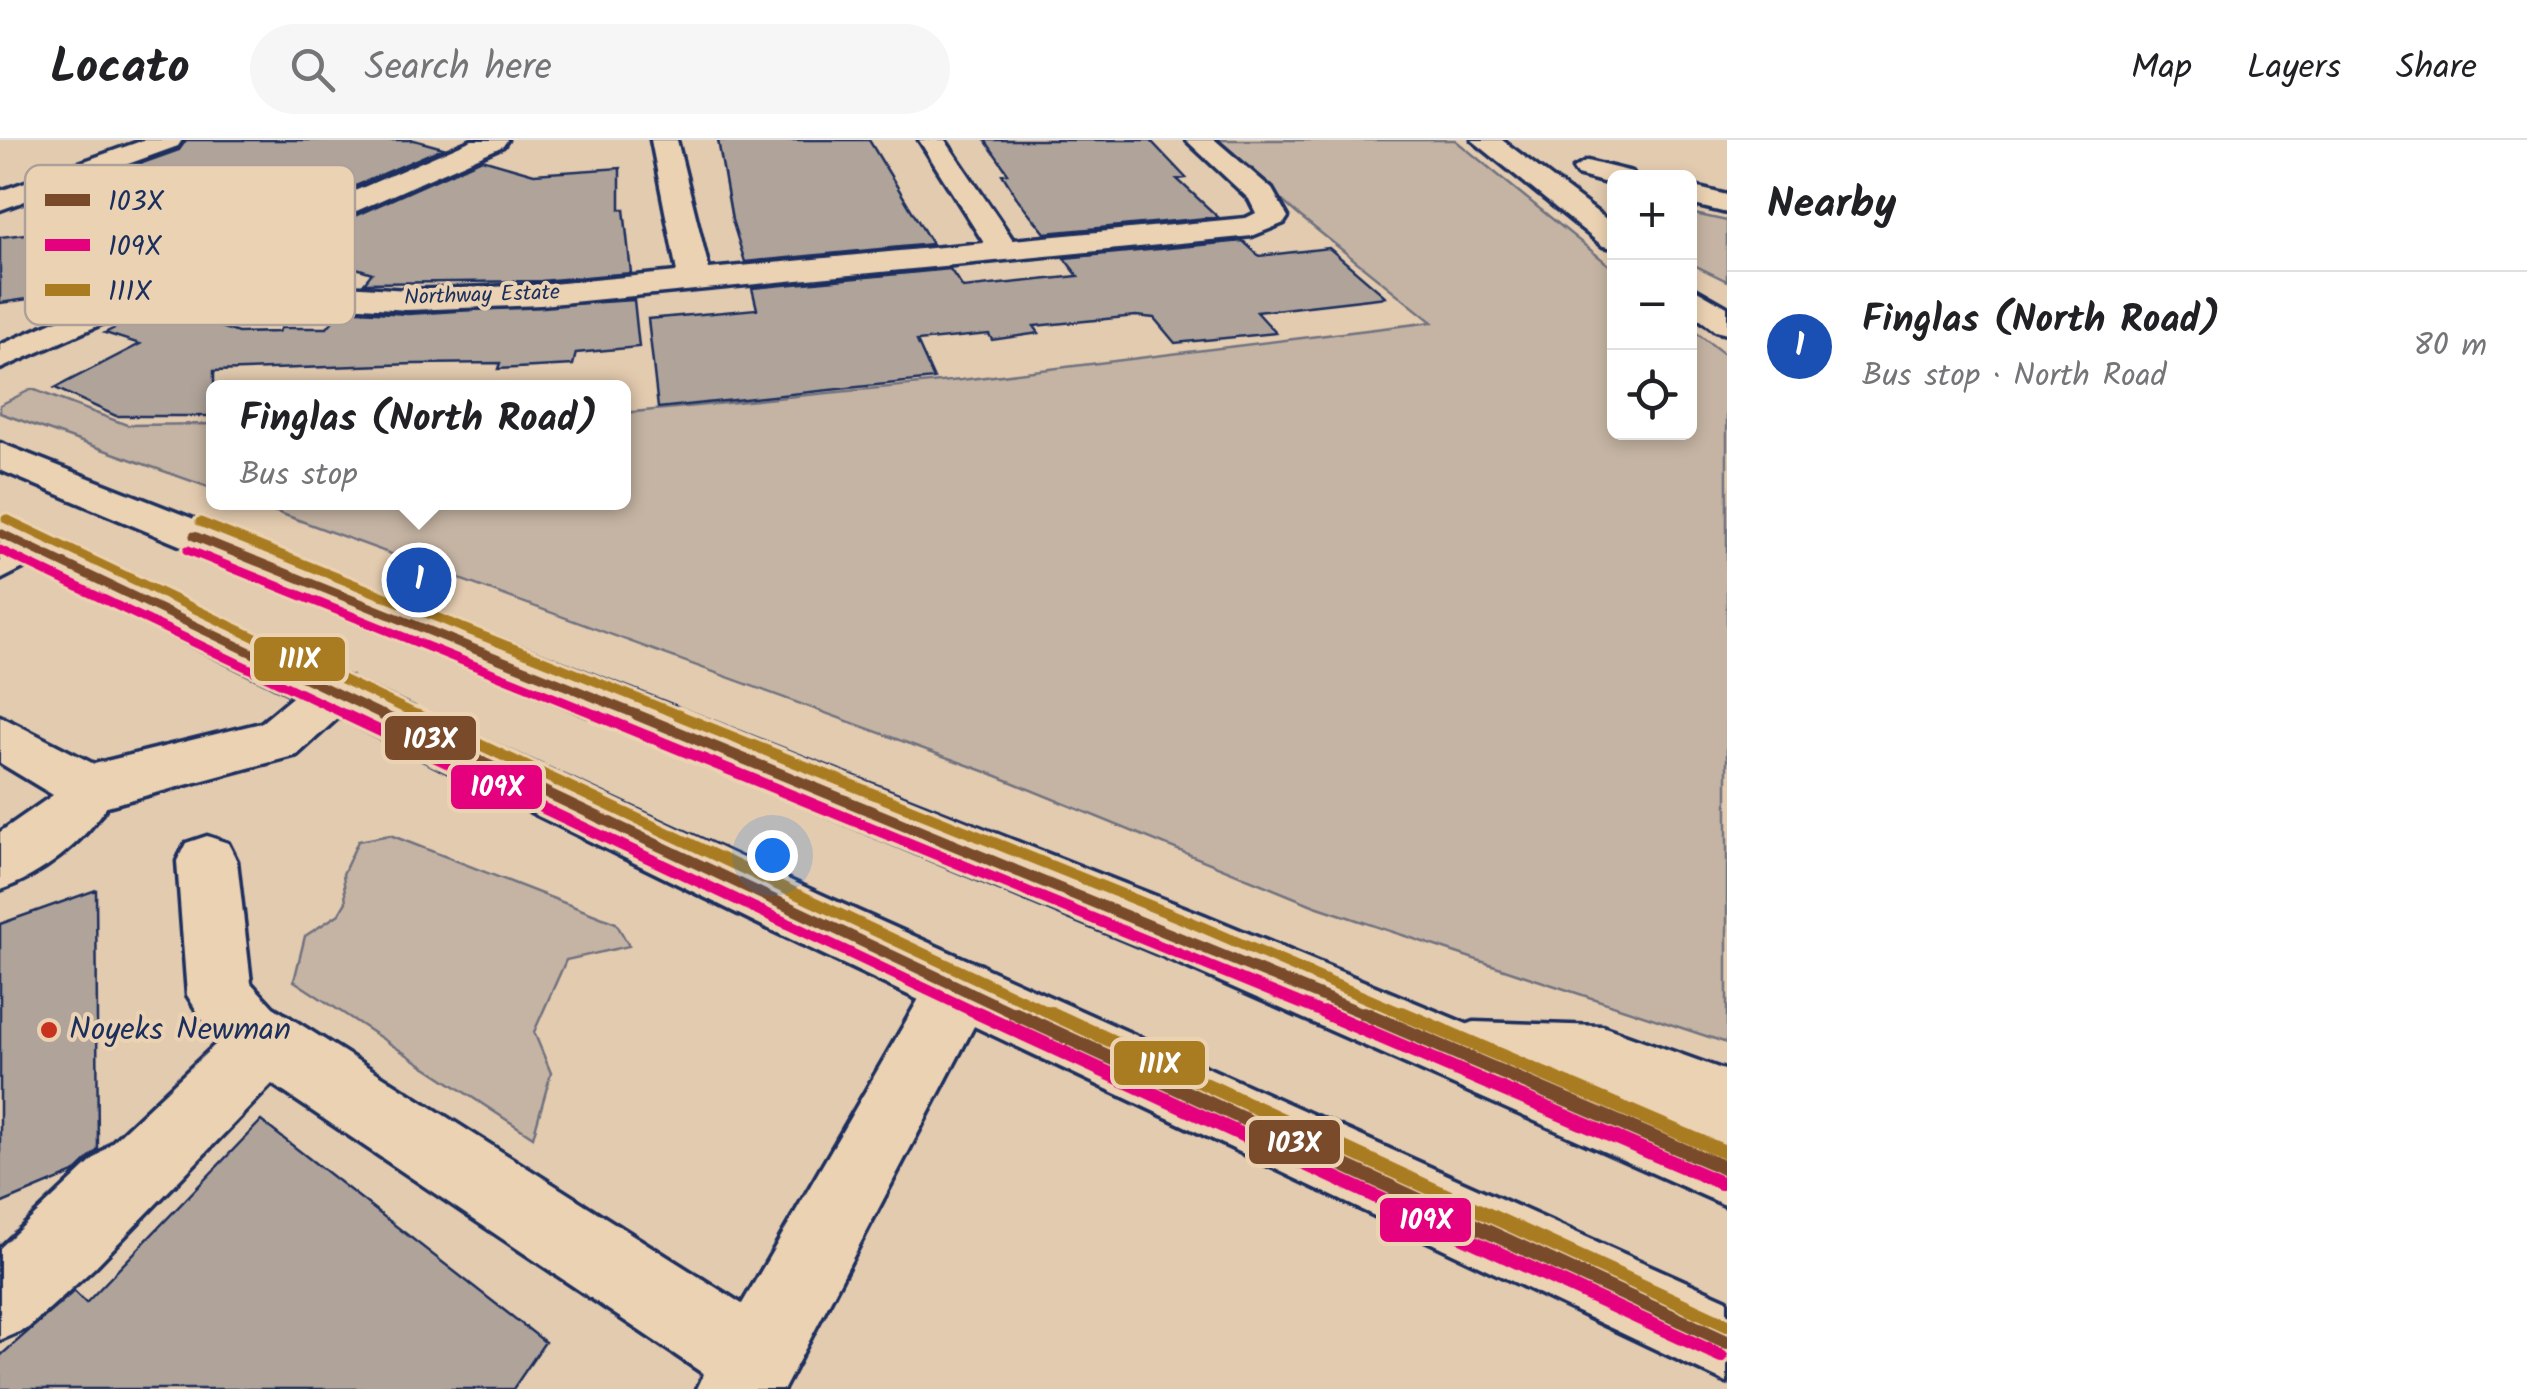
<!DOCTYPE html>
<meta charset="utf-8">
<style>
:root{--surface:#fff;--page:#f6f6f6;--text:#202124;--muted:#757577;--line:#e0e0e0;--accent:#db2777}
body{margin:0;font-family:Kalam,sans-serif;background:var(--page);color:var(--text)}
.controls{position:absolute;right:30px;top:30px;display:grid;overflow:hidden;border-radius:15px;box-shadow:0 5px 15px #0003}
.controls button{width:90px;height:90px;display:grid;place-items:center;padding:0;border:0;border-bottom:2px solid var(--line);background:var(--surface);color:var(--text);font:50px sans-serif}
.you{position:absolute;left:772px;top:715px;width:35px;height:35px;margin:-25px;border:8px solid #fff;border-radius:50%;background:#1a73e8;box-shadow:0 0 0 15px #1a73e833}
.badge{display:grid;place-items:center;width:65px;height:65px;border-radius:50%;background:var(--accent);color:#fff;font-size:32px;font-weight:700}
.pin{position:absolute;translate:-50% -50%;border:5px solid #fff;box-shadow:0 2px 10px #0006}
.popup{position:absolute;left:206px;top:240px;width:425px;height:130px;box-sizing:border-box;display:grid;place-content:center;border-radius:15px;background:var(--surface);filter:drop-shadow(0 2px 8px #0005);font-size:32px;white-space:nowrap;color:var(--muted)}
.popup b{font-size:38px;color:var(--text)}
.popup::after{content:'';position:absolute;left:50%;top:100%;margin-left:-20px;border:20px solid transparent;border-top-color:var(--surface)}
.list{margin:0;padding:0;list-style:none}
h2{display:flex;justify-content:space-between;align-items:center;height:130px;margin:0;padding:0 40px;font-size:42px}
h2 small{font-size:32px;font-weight:400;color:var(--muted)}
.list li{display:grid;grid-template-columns:65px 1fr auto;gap:30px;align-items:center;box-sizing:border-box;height:150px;padding:0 40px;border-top:2px solid var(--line)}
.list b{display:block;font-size:38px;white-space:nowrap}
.list p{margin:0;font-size:32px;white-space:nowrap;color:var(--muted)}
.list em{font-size:32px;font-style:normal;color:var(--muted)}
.icon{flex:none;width:55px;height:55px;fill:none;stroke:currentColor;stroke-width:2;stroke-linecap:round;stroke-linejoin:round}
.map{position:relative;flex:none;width:1727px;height:1249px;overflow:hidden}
header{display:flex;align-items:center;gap:60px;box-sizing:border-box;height:140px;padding:0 50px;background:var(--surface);border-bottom:2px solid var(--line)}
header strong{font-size:48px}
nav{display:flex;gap:55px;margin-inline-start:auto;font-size:35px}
.search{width:700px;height:90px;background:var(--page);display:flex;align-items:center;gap:25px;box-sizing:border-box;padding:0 35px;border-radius:55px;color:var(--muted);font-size:38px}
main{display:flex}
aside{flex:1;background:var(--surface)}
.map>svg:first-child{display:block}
.green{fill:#c5b4a3;stroke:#707280;stroke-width:2.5}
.building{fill:#b0a49a;stroke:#1b2f5e;stroke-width:2.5}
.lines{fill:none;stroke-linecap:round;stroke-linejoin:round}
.minor-casing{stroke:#1b2f5e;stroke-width:7}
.major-casing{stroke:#1b2f5e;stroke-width:7}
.minor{fill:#ebd2b2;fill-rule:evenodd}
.major{fill:#ebd2b2;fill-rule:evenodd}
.bus-1-far2-casing{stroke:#ebd2b2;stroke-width:15}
.bus-1-far1-casing{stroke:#ebd2b2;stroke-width:19}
.bus-1-casing{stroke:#ebd2b2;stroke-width:21}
.bus-2-far2-casing{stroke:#ebd2b2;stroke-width:15}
.bus-2-far1-casing{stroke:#ebd2b2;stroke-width:19}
.bus-2-casing{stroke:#ebd2b2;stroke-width:21}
.bus-3-far2-casing{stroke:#ebd2b2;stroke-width:15}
.bus-3-far1-casing{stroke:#ebd2b2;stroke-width:19}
.bus-3-casing{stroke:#ebd2b2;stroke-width:21}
.bus-1-far2{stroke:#7a4b2a;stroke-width:9}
.bus-1-far1{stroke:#7a4b2a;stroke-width:11}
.bus-1{stroke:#7a4b2a;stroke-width:14}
.bus-2-far2{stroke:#e5007d;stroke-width:9}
.bus-2-far1{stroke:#e5007d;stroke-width:11}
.bus-2{stroke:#e5007d;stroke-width:14}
.bus-3-far2{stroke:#aa7c21;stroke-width:9}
.bus-3-far1{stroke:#aa7c21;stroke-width:11}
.bus-3{stroke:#aa7c21;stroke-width:14}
.poi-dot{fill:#c8321e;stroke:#ebd2b2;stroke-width:4}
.labels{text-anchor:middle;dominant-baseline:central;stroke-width:8;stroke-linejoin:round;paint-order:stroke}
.far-street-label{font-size:22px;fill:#1b2f5e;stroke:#ebd2b2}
.near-poi-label{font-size:32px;fill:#1b2f5e;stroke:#ebd2b2;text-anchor:start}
.key{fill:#ebd2b2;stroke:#ada199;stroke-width:2.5}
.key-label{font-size:28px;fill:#1b2f5e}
.line-badge{stroke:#ebd2b2;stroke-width:4}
.badge-label{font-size:28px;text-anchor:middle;font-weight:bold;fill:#fff}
</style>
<header>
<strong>Locato</strong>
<div class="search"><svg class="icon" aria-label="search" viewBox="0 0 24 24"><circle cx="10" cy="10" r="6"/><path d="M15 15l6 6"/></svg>Search here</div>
<nav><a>Map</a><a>Layers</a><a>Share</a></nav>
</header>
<main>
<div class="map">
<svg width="1727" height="1249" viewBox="0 0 1727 1249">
<rect width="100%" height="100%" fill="#e3cbaf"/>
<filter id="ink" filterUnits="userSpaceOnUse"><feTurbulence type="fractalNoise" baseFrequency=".01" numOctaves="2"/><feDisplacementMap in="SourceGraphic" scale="20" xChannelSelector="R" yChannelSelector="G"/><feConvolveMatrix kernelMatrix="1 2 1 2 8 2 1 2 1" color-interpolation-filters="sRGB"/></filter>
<g filter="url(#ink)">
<path class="green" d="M 1214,0 L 1455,0 L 1614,129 L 1614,292 L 1690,292 L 1690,188 L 1727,216 L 1727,903 L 1315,766 L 992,634 L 252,363 L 624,362 L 624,273 L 961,240 L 1432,182 L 1296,73 Z
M 1690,73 L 1727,81 L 1727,141 L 1690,123 Z
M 32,249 L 127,285 L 214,284 L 214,349 L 0,273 L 0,265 Z
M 390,695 L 616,783 L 629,806 L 566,820 L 534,892 L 551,933 L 533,997 L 294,841 L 305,796 L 339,774 L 346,762 L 343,734 L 358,701 Z"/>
<path class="building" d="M 186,0 L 414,0 L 443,8 L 248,93 L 222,85 L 103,135 L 60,116 L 41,157 L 0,163 L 0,97 L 75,88 L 103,37 L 179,10 Z
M 718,0 L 869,0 L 932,104 L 745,122 L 732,80 Z
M 985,0 L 1150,0 L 1186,38 L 1177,39 L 1218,77 L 1045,93 L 1017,58 L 1002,34 L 1008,33 Z
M 482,19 L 534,34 L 620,28 L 620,69 L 624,69 L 631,133 L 541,141 L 364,143 L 372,133 L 287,106 Z
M 1243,101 L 1259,116 L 1329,108 L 1386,157 L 1257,172 L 1276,193 L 1175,203 L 1154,178 L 1136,176 L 1034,186 L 1039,193 L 992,200 L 989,194 L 917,201 L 934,239 L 658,268 L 648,179 L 757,169 L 752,148 L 950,129 L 963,148 L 1078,136 L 1064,118 Z
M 634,160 L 639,207 L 576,213 L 573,225 L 498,229 L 500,223 L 414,224 L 214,231 L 214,276 L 116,276 L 55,248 L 140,204 L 105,193 L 160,165 L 238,193 L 278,192 L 281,188 L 327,188 L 342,170 L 408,174 Z
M 96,750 L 98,1010 L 74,1033 L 0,1064 L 0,784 Z
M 261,981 L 545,1202 L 513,1249 L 0,1249 L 0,1216 L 74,1151 L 86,1163 Z"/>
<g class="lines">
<defs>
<path id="minor" d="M 144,0 L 182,0 L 178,6 L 0,70 L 0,51 Z
M 472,0 L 507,0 L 503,6 L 0,229 L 0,205 Z
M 651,0 L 677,0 L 709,129 L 984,103 L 919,0 L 945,0 L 1013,100 L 1246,78 L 1256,73 L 1249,59 L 1186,0 L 1215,0 L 1272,49 L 1288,77 L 1284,83 L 1252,96 L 541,165 L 408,170 L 268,161 L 256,158 L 251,151 L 256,144 L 268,141 L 408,150 L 541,145 L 677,132 Z
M 1472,0 L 1502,0 L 1614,85 L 1614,108 L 1603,106 Z
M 1587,21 L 1632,32 L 1636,38 L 1614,38 L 1614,45 L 1577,35 L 1573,29 Z
M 1690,46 L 1727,55 L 1727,73 L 1690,64 Z
M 1690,146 L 1727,167 L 1727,194 L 1715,191 L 1690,172 Z
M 29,392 L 45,397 L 52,407 L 45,417 L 0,440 L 0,405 Z
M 333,533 L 351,538 L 359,552 L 351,566 L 297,615 L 107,666 C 84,702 41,736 0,750 L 0,692 L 53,655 L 0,623 L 0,576 L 94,624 L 261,583 L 315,538 Z
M 207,696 L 228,703 L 237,721 L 251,843 L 273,867 L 742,1164 L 938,826 L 961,818 L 984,826 L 994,848 L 784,1249 L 697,1249 L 704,1234 L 272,944 L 94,1128 L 28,1188 L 0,1200 L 0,1108 L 217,903 L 187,855 L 177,721 L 186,703 Z
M 1474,882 L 1602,886 L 1727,931 L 1727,1001 L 1602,954 L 1474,948 L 1450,939 L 1440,915 L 1450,891 Z"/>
<path id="major" d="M 0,303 L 1204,775 L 1727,992 L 1727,1066 L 1160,815 L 0,330 Z
M 0,379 L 811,750 L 1727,1160 L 1727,1243 L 767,788 L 0,411 Z"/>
</defs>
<use href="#minor" class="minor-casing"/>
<use href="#major" class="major-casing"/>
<use href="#minor" class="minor"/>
<use href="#major" class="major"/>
<defs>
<path id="bus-1-far2" d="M 0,393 L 387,577
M 194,396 L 643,577"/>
<path id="bus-1-far1" d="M 382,575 L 1020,876
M 637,575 L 1370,876"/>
<path id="bus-1" d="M 1014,873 L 1727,1202
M 1364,873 L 1727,1029"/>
<path id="bus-2-far2" d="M 0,410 L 351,577
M 188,410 L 602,577"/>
<path id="bus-2-far1" d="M 346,575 L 983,876
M 596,575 L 1331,876"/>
<path id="bus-2" d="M 978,873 L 1721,1216
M 1325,873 L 1721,1043"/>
<path id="bus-3-far2" d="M 6,379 L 422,577
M 200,382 L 684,577"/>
<path id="bus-3-far1" d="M 417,575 L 1056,876
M 678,575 L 1188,781 L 1408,876"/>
<path id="bus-3" d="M 1051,873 L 1727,1185
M 1402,873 L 1727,1013"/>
</defs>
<use href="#bus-1-far2" class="bus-1-far2-casing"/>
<use href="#bus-1-far1" class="bus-1-far1-casing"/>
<use href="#bus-1" class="bus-1-casing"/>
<use href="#bus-2-far2" class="bus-2-far2-casing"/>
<use href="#bus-2-far1" class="bus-2-far1-casing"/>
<use href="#bus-2" class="bus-2-casing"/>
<use href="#bus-3-far2" class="bus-3-far2-casing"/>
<use href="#bus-3-far1" class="bus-3-far1-casing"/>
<use href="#bus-3" class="bus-3-casing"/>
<use href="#bus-1-far2" class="bus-1-far2"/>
<use href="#bus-1-far1" class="bus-1-far1"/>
<use href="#bus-1" class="bus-1"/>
<use href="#bus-2-far2" class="bus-2-far2"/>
<use href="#bus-2-far1" class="bus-2-far1"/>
<use href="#bus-2" class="bus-2"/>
<use href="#bus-3-far2" class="bus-3-far2"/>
<use href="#bus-3-far1" class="bus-3-far1"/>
<use href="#bus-3" class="bus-3"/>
</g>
</g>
<circle class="poi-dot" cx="49" cy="890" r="10"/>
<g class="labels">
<g class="far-street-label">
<text transform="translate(482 156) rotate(-2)">Northway Estate</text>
</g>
<g class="near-poi-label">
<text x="69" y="890">Noyeks Newman</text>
</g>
</g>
<rect x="25" y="25" width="330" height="160" rx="15" class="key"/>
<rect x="45" y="54" width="45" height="12" fill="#7a4b2a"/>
<rect x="45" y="99" width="45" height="12" fill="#e5007d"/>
<rect x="45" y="144" width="45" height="12" fill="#aa7c21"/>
<g class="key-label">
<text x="108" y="70">103X</text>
<text x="108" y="115">109X</text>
<text x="108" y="160">111X</text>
</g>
<g class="line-badge">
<rect x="252" y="495" width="95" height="48" rx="10" fill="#aa7c21"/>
<rect x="383" y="574" width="95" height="48" rx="10" fill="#7a4b2a"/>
<rect x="449" y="623" width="95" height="48" rx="10" fill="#e5007d"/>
<rect x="1112" y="899" width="95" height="48" rx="10" fill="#aa7c21"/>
<rect x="1247" y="978" width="95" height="48" rx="10" fill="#7a4b2a"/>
<rect x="1378" y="1056" width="95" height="48" rx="10" fill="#e5007d"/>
</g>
<g class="badge-label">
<text x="299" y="528">111X</text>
<text x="430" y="608">103X</text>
<text x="497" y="656">109X</text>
<text x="1159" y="933">111X</text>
<text x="1294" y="1012">103X</text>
<text x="1426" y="1089">109X</text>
</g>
</svg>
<div class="controls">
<button>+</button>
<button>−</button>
<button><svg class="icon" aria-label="locate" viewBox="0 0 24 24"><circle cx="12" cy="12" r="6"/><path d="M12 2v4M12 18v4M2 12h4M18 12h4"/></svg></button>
</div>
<div class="you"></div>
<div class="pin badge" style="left:419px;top:440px;background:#1a4fb4">1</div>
<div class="popup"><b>Finglas (North Road)</b>Bus stop</div>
</div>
<aside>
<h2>Nearby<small></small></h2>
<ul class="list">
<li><span class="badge" style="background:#1a4fb4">1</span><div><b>Finglas (North Road)</b><p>Bus stop · North Road</p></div><em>80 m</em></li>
</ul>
</aside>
</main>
